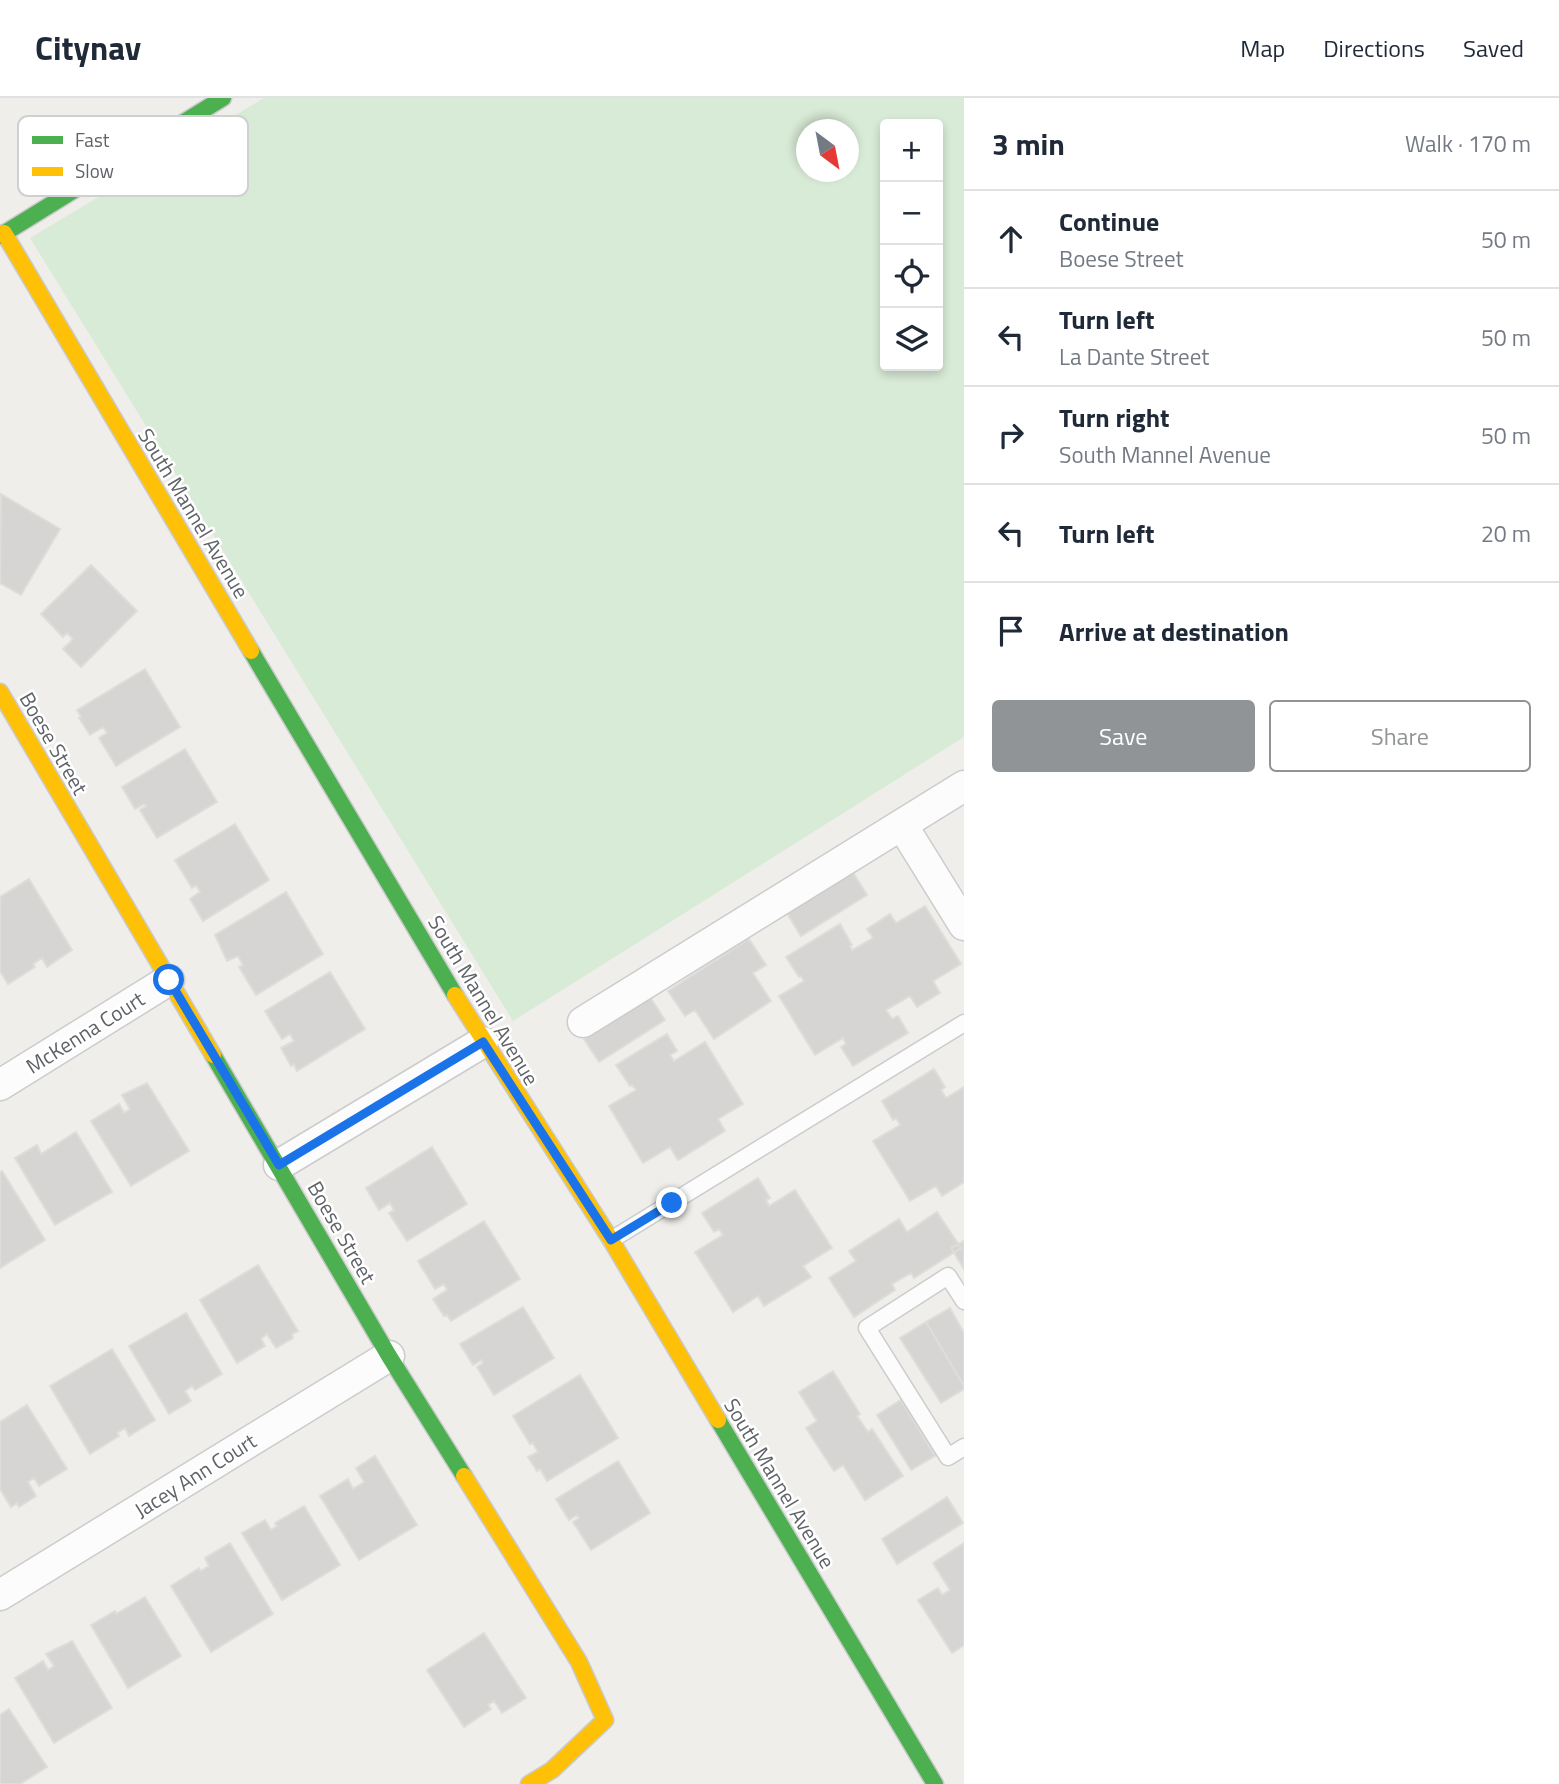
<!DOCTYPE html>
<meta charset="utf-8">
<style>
:root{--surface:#fff;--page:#f6f6f7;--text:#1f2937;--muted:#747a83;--line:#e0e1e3;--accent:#919496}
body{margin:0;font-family:"Titillium Web",sans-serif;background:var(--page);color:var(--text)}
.controls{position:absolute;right:21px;top:21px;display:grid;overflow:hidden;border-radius:7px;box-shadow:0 4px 10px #0003}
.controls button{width:63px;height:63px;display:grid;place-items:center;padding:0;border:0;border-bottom:2px solid var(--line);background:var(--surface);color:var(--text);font:35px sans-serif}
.compass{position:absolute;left:796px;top:21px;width:63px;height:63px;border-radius:50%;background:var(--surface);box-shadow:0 4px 10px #0003;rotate:148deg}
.stop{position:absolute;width:21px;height:21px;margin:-16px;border:5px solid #1a73e8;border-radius:50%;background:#fff}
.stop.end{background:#1a73e8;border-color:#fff;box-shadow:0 2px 7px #0008}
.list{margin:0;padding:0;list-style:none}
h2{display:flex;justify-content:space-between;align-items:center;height:91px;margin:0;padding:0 28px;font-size:30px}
h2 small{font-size:23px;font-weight:400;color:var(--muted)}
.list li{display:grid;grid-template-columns:46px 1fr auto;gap:21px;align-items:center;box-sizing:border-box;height:98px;padding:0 28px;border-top:2px solid var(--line)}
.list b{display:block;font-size:26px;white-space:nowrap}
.list p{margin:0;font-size:23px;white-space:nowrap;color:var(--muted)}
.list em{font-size:23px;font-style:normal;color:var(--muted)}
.actions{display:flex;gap:14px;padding:21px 28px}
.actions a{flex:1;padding:16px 0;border:2px solid var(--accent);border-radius:7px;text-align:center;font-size:24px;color:var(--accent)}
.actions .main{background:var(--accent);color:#fff}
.icon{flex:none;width:38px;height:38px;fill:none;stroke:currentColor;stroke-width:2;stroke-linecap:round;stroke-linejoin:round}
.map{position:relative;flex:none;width:964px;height:1686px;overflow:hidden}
header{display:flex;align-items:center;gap:42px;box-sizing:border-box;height:98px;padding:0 35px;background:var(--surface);border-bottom:2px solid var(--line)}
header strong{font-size:33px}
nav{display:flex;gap:38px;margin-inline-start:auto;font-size:24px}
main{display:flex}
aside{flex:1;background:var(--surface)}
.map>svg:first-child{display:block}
.grass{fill:#d8ebd6;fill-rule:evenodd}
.building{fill:#d6d5d3;stroke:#deddd9;stroke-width:2}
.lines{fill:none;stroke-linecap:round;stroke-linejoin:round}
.lane-casing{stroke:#cbcccc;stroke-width:19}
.street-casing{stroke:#cbcccc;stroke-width:33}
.fast-casing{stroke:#cacacb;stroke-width:19}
.slow-casing{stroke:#cacacb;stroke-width:19}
.lane{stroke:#fdfcfc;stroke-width:16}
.street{stroke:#fdfcfc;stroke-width:30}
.fast{stroke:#4caf50;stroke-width:16}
.slow{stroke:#ffc107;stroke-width:16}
.route{stroke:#1a73e8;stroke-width:9}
.labels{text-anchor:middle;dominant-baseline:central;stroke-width:5;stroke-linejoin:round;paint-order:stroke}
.street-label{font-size:21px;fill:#5f6368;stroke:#fff}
.key{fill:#fff;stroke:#cfd0d2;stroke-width:2}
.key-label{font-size:19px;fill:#5f6368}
</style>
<header>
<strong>Citynav</strong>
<nav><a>Map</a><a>Directions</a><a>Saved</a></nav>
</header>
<main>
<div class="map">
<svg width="964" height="1686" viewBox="0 0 964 1686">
<rect width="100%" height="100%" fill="#efeeea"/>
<path class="grass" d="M 264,0 L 964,0 L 964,639 L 513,923 L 30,140 ZM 885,26 L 938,26 L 938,268 L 885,268 ZM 806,32 L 848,32 L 848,74 L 806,74 Z"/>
<path class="building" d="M 1,396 L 60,431 L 21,497 L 0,485 Z
M 91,467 L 137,513 L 81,569 L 63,551 L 73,541 L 67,535 L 63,539 L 41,516 Z
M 145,571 L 180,629 L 116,668 L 99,640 L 107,635 L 103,629 L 90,637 L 79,620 L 81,619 L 77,612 Z
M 185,651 L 217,704 L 157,740 L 140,712 L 146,708 L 144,706 L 135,711 L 122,689 Z
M 235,726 L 269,782 L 203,823 L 190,801 L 200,794 L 196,787 L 192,790 L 175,762 Z
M 852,773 L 867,797 L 801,838 L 787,815 Z
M 29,781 L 72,852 L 47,869 L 42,860 L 33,866 L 35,869 L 8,886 L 0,873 L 0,799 Z
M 286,794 L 323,856 L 256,897 L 239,869 L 243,867 L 238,858 L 227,863 L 215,837 Z
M 925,808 L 961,866 L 933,883 L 940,895 L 917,909 L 910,898 L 886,912 L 892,921 L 898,918 L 908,935 L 853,968 L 841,949 L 846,946 L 843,940 L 815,957 L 779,898 L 804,883 L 801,878 L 799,879 L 786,859 L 840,826 L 852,847 L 850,848 L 852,852 L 873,840 L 867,831 L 890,816 L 896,825 Z
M 749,841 L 766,867 L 753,875 L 771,903 L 714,941 L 695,912 L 685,918 L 668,893 Z
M 330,874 L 365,931 L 297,973 L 294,966 L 291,968 L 281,950 L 294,943 L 290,936 L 282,941 L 265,913 Z
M 650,899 L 665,922 L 599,964 L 584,941 Z
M 667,936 L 677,953 L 670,957 L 674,963 L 705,944 L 743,1006 L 718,1021 L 725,1033 L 678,1062 L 670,1049 L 643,1065 L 609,1008 L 636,992 L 632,987 L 630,988 L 616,967 Z
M 934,971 L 945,989 L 941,992 L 946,1000 L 964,989 L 964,1084 L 942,1098 L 936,1088 L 910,1103 L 873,1043 L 900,1027 L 896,1020 L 893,1022 L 882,1003 Z
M 147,985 L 189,1053 L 131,1088 L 91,1023 L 119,1006 L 124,1015 L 130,1011 L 122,997 Z
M 76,1034 L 112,1094 L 55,1127 L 15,1060 L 37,1047 L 41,1056 Z
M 432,1049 L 467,1106 L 407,1143 L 389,1115 L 394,1112 L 390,1105 L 379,1112 L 366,1090 Z
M 2,1073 L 45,1142 L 0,1170 L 0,1074 Z
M 758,1080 L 770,1100 L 766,1102 L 769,1108 L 795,1092 L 832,1150 L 803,1168 L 811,1179 L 764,1208 L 758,1198 L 733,1214 L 695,1154 L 723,1137 L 719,1131 L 714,1134 L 702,1115 Z
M 937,1114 L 961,1150 L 914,1180 L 911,1175 L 892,1186 L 895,1192 L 854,1219 L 829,1180 L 856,1163 L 849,1153 L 899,1121 L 907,1134 Z
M 484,1123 L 520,1181 L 451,1223 L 447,1217 L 444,1218 L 433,1201 L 447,1192 L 444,1186 L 435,1191 L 418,1163 Z
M 964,1143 L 964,1171 L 951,1150 Z
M 258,1167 L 298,1233 L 292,1236 L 293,1240 L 276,1250 L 267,1236 L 261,1241 L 265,1248 L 237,1265 L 200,1202 Z
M 523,1209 L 554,1260 L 494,1297 L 477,1269 L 483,1265 L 482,1262 L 473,1267 L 460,1246 Z
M 950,1210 L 964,1235 L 964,1288 L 926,1224 Z
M 186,1215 L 222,1276 L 195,1292 L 192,1288 L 185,1293 L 191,1303 L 169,1316 L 129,1248 Z
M 926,1224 L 964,1288 L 964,1291 L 941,1305 L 900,1240 Z
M 112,1251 L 155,1322 L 129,1338 L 125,1330 L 117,1335 L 119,1338 L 90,1356 L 50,1288 Z
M 833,1273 L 860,1316 L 857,1318 L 868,1334 L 872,1331 L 903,1378 L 865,1402 L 843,1367 L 834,1373 L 806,1330 L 817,1323 L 799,1294 Z
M 580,1277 L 618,1340 L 547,1383 L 540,1371 L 537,1373 L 528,1359 L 538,1354 L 533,1345 L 530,1346 L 513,1318 Z
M 901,1302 L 935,1358 L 911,1372 L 877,1317 Z
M 27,1307 L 67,1371 L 39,1388 L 34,1380 L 28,1384 L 36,1398 L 19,1409 L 17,1405 L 11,1409 L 0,1391 L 0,1324 Z
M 375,1358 L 417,1427 L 359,1462 L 320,1398 L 348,1381 L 353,1391 L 364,1384 L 356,1370 Z
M 618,1363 L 650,1415 L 591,1452 L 573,1424 L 579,1420 L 577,1417 L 569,1422 L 556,1401 Z
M 947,1399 L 963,1425 L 897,1466 L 882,1441 Z
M 304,1408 L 340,1467 L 282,1502 L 242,1435 L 265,1422 L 271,1432 L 277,1428 L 275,1425 Z
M 230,1445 L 273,1516 L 211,1554 L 171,1488 L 199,1470 L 201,1473 L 209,1468 L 205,1460 Z
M 964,1445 L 964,1547 L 952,1555 L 918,1502 L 938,1490 L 942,1497 L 950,1492 L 933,1465 Z
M 145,1499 L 181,1558 L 128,1590 L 91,1527 L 115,1513 L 116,1516 Z
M 484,1535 L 526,1600 L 502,1615 L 494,1603 L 488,1607 L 491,1611 L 464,1629 L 427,1572 Z
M 72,1543 L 112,1610 L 54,1645 L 15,1580 L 43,1563 L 48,1572 L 54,1568 L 46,1556 Z
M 9,1611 L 47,1669 L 20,1686 L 0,1686 L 0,1617 Z"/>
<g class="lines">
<defs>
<path id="lane" d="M 611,1142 L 964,925
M 964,1203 L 948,1178 L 867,1230 L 948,1359 L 964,1349"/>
<path id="street" d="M 902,727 L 964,827
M 583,924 L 964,688
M 0,987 L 169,882
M 279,1067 L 483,944
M 0,1497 L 389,1258"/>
<path id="fast" d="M 0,138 L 223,0
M 251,553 L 455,897
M 213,957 L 389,1258 L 464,1378
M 718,1322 L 935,1686"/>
<path id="slow" d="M 4,135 L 251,553
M 0,594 L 213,957
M 455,897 L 611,1142 L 718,1322
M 464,1378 L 579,1564 L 605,1622 L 552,1672 L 529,1686"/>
</defs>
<use href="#lane" class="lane-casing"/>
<use href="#street" class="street-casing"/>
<use href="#fast" class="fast-casing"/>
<use href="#slow" class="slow-casing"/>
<use href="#lane" class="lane"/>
<use href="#street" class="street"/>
<use href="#fast" class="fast"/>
<use href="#slow" class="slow"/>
</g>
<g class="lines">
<path class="route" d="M 169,882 L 279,1067 L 483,944 L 611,1142 L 672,1105"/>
</g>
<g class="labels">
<g class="street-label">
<text transform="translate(194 415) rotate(59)">South Mannel Avenue</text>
<text transform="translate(54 645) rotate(60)">Boese Street</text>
<text transform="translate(484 902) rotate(59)">South Mannel Avenue</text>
<text transform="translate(85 934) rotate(-32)">McKenna Court</text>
<text transform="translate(342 1134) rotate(60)">Boese Street</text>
<text transform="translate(195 1377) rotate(-32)">Jacey Ann Court</text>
<text transform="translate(780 1385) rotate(59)">South Mannel Avenue</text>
</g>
</g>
<rect x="18" y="18" width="230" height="80" rx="10" class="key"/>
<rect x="32" y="38" width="31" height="8" fill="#4caf50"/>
<rect x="32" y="69" width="31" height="9" fill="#ffc107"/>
<g class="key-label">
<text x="75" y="49">Fast</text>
<text x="75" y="80">Slow</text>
</g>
</svg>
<div class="controls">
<button>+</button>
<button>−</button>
<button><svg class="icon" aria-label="locate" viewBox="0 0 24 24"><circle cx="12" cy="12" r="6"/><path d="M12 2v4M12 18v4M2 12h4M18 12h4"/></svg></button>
<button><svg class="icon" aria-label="layers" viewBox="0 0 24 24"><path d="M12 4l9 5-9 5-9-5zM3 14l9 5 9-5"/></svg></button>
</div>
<svg class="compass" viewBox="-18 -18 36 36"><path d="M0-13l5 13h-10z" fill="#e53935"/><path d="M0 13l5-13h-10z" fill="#747a83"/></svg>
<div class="stop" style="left:169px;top:882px"></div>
<div class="stop end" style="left:672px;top:1105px"></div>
</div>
<aside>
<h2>3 min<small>Walk · 170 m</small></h2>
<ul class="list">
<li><svg class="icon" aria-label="ahead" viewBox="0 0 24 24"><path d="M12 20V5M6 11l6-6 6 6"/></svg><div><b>Continue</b><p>Boese Street</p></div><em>50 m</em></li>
<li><svg class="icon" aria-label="left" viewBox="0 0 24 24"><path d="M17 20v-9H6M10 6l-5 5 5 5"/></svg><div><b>Turn left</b><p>La Dante Street</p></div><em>50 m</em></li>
<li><svg class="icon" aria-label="right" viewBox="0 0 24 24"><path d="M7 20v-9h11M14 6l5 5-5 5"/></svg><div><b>Turn right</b><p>South Mannel Avenue</p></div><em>50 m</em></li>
<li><svg class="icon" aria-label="left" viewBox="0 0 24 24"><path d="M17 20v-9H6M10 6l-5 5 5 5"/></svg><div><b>Turn left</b></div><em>20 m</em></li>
<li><svg class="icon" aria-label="arrive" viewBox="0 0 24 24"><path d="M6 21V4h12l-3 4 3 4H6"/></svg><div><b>Arrive at destination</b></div></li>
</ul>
<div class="actions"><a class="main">Save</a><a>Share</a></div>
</aside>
</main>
